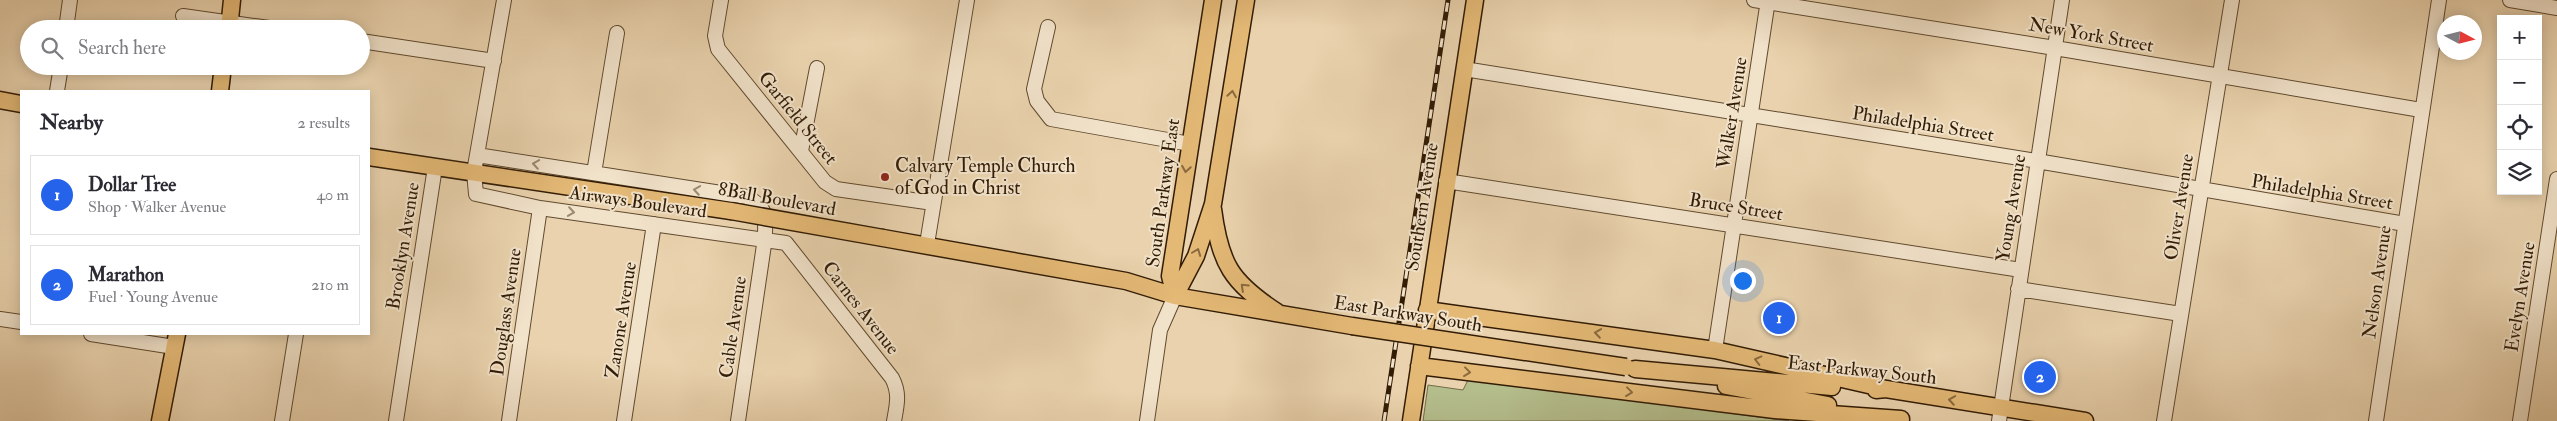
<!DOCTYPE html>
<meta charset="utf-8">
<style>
:root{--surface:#fff;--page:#f7f7f7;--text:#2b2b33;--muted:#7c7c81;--line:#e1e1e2;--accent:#2563eb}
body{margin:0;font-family:"IM FELL Double Pica",serif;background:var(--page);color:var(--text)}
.controls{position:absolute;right:15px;top:15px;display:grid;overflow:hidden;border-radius:0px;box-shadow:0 2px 12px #0003}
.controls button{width:45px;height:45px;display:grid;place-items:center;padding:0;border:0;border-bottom:1px solid var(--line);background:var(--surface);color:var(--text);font:25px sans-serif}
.compass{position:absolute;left:2437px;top:15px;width:45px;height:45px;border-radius:50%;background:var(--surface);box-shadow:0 2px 12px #0003;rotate:97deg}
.you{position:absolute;left:1742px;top:280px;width:18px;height:18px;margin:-12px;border:4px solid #fff;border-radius:50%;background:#1a73e8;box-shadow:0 0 0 8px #1a73e833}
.badge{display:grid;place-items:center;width:32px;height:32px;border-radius:50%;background:var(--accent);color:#fff;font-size:16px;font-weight:700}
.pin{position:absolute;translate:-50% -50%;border:2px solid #fff;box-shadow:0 1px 5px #0006}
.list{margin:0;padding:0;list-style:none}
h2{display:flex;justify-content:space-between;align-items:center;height:65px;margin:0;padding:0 20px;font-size:21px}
h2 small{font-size:16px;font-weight:400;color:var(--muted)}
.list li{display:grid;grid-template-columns:32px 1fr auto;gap:15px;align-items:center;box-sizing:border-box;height:80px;margin:0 10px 10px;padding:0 10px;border:1px solid var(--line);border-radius:0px}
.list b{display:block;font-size:19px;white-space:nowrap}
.list p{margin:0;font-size:16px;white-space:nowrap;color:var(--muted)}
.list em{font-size:16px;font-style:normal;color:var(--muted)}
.icon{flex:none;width:28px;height:28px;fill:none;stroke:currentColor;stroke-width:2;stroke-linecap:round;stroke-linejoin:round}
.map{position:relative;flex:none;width:2557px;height:421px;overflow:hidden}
.search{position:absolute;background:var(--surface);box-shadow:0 2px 12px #0003;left:20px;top:20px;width:350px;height:55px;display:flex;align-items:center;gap:12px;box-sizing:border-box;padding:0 18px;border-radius:28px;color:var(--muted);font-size:19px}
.panel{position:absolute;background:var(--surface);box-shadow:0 2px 12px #0003;left:20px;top:90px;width:350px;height:245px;border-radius:0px}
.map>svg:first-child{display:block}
.green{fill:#b4bd8c;stroke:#736c48}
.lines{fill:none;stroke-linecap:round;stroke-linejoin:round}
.minor-casing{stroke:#604a2f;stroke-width:16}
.major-casing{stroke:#321c05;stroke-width:19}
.minor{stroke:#f1e2ca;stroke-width:14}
.major{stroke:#e4b976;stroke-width:16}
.rail-casing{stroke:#321c05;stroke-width:5}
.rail{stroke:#f1e2ca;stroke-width:3;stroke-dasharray:9;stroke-linecap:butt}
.major-bridge-casing{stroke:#321c05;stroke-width:19;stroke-linecap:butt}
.major-bridge{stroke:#e4b976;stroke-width:16}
.oneway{stroke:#8b6a3e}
.oneway2{stroke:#9b8971}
.poi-dot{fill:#8f2418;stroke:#f1e2ca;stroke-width:2}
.labels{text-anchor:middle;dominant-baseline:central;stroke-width:4;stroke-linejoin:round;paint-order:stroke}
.street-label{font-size:19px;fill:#321c05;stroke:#f1e2ca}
.poi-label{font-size:19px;fill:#321c05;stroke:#f1e2ca;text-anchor:start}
</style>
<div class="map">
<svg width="2557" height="421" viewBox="0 0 2557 421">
<rect width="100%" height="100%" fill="#e9d2ad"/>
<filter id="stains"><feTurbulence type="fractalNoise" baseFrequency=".004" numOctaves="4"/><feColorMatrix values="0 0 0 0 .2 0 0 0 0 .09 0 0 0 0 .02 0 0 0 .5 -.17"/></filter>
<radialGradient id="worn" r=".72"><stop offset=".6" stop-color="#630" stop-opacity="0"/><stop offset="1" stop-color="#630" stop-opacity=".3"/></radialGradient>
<path class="green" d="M 1469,378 L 1789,421 L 1423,421 L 1428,385 L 1463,390 Z"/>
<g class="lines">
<defs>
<path id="minor" d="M 504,0 L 474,172 L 476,194 L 540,208 L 786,243 L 892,378 C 900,393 897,405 894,421
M 721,0 L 715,36 L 718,49 L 825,182 L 836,189 L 933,203
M 1754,0 L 2055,48 L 2421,110
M 2510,0 L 2557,8
M 183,16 L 276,29
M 1048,27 L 1034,89 L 1037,101 L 1051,119 L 1190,144
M 66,29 L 70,0
M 361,41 L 494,61
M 1464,69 L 2037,161 L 2405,224
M 57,91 L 61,66
M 801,151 L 817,68
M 477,155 L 747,197 C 768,208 765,216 765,238 L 738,421
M 594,173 L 617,33
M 1446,181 L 2021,270
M 927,244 L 967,0
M 2018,289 L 2181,314
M 0,319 L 21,322
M 91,334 L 174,347
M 1715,350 L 1768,0
M 282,421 L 296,334
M 396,421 L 435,167
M 509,421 L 540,208
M 624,421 L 654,224
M 1147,421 L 1160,330 L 1175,296
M 1999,421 L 2062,0
M 2164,421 L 2232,0
M 2376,421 L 2439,0
M 2520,421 L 2557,179"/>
<path id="major" d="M 229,29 L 232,0
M 220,91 L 223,66
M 0,100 L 21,104
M 369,157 L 731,211
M 1213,209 C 1220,264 1231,282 1277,312
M 883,238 L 1126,281 L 1175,296 L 1352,326
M 1175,296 L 1196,256 L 1213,204 L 1246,0
M 1175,296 L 1170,276 L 1213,0
M 1427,310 L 1715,350 L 1886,389
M 1419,366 L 1775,410 L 1901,419
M 1635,369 L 1832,387
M 1726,386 L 1828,405
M 1876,390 L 1886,389 L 2085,421
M 160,421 L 177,334
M 1411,421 L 1475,0"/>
</defs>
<use href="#minor" class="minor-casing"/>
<use href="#major" class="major-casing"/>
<use href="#minor" class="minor"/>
<use href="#major" class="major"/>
<defs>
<path id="rail" d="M 1384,421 L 1448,0"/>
</defs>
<use href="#rail" class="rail-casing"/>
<use href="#rail" class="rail"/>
<defs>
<path id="major-bridge" d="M 731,211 L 883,238
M 1352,326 L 1626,367"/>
</defs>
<use href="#major-bridge" class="major-bridge-casing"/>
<use href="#major-bridge" class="major-bridge"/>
</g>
<defs><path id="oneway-chevron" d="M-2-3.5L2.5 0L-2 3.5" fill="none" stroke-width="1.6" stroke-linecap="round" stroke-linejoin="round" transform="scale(1.25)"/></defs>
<g class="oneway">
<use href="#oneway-chevron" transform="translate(1232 94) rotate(-81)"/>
<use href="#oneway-chevron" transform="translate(1186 169) rotate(99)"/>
<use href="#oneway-chevron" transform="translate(1197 252) rotate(-69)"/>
<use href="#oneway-chevron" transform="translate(1244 287) rotate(-137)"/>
<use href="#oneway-chevron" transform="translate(1598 333) rotate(-172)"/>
<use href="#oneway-chevron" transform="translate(1758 360) rotate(-166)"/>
<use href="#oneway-chevron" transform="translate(1467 372) rotate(7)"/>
<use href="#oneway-chevron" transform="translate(1629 392) rotate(7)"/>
<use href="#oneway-chevron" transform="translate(1952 400) rotate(-171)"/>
</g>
<g class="oneway2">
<use href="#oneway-chevron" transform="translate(536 164) rotate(-171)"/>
<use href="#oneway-chevron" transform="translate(697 190) rotate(-171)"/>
<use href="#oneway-chevron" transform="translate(571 212) rotate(8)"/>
</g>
<circle class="poi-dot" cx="885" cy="177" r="5"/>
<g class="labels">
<g class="street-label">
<text transform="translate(2091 35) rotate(10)">New York Street</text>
<text transform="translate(1732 113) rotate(-81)">Walker Avenue</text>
<text transform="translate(798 118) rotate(51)">Garfield Street</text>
<text transform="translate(1923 124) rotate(9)">Philadelphia Street</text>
<text transform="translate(2322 192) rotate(9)">Philadelphia Street</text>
<text transform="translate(1163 193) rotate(-82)">South Parkway East</text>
<text transform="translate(777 199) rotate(10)">8Ball Boulevard</text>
<text transform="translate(638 202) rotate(8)">Airways Boulevard</text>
<text transform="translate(1422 207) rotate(-81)">Southern Avenue</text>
<text transform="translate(1736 207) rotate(9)">Bruce Street</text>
<text transform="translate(2179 207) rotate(-81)">Oliver Avenue</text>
<text transform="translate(2011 208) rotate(-81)">Young Avenue</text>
<text transform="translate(403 246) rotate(-81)">Brooklyn Avenue</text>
<text transform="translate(2377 282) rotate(-82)">Nelson Avenue</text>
<text transform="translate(2520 297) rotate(-81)">Evelyn Avenue</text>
<text transform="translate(861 308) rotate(52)">Carnes Avenue</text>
<text transform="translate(506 312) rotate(-82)">Douglass Avenue</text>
<text transform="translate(1408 314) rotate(9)">East Parkway South</text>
<text transform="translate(621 320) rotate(-81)">Zanone Avenue</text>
<text transform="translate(733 327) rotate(-82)">Cable Avenue</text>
<text transform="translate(1862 370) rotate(6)">East Parkway South</text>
</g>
<g class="poi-label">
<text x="895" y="166">Calvary Temple Church<tspan x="895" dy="22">of God in Christ</tspan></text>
</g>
</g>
<rect width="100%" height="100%" filter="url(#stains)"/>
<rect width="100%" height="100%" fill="url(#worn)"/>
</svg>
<div class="controls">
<button>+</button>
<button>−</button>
<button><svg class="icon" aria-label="locate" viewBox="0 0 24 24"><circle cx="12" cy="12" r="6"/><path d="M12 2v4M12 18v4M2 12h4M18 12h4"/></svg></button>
<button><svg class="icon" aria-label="layers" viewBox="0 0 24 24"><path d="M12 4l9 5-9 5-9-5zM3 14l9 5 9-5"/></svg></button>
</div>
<svg class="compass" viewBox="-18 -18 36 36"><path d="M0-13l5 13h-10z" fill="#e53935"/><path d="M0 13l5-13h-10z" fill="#7c7c81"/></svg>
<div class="you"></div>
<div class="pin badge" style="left:1779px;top:318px">1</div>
<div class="pin badge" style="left:2040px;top:377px">2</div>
<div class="search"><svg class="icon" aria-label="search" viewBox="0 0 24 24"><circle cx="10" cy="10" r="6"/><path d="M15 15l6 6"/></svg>Search here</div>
<section class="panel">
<h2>Nearby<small>2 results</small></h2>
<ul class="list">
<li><span class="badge">1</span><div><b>Dollar Tree</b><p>Shop · Walker Avenue</p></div><em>40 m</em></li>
<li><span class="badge">2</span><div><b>Marathon</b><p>Fuel · Young Avenue</p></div><em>210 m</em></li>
</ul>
</section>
</div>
